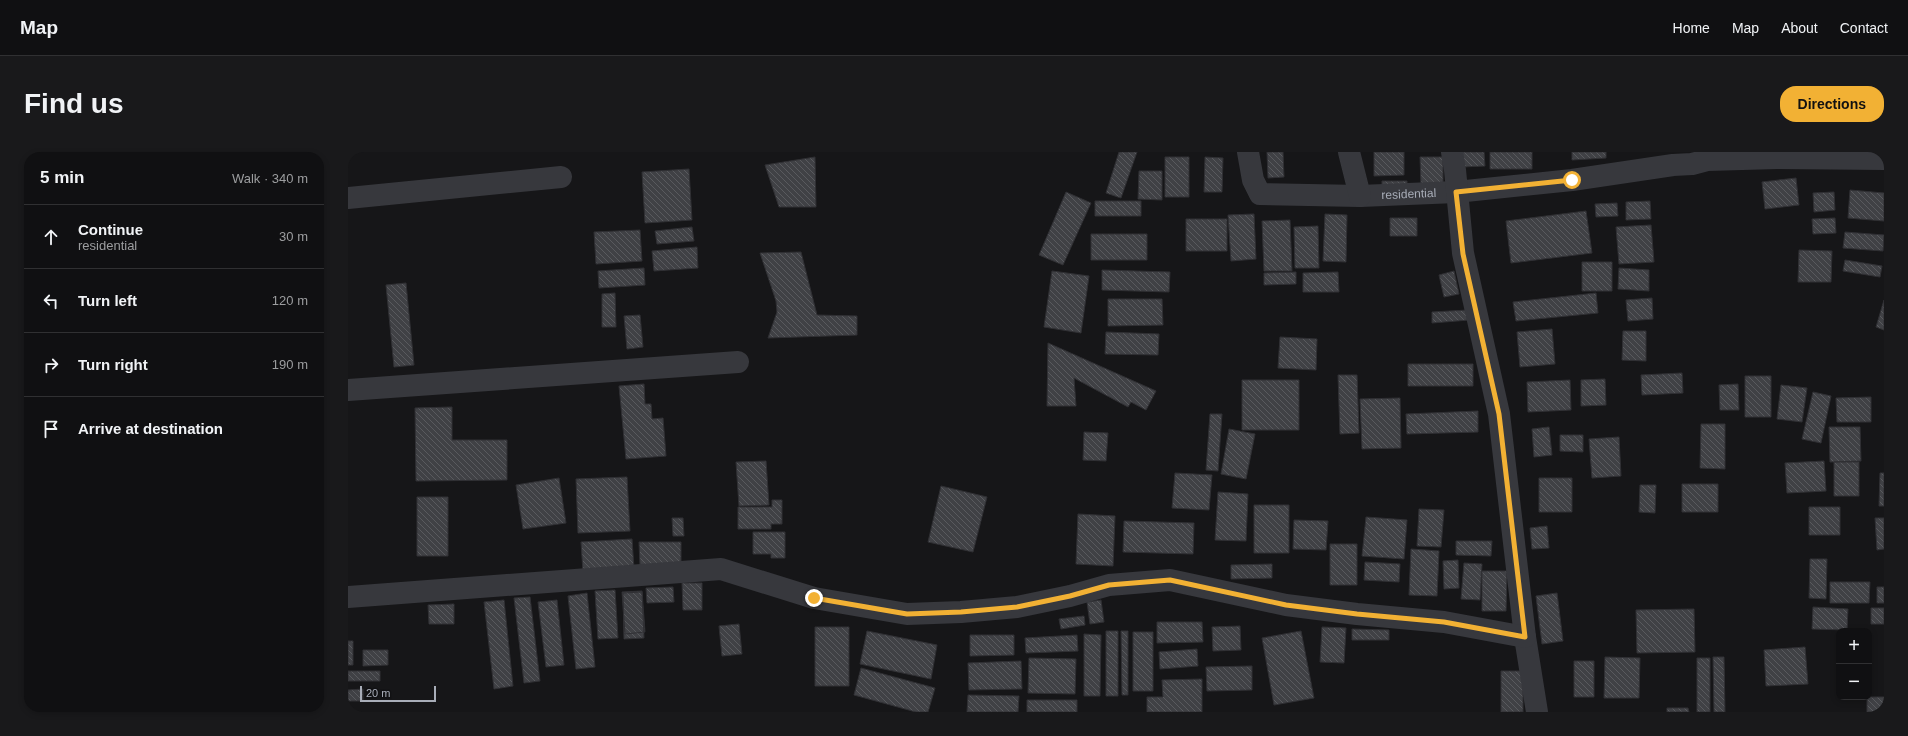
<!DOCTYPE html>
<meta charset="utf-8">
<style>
:root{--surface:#101012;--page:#19191b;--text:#f1f3f6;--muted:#9c9d9f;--line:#303032;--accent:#f2b134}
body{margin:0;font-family:Arial,sans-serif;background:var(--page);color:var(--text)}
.controls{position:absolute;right:12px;bottom:12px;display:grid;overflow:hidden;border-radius:8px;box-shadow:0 2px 6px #0003}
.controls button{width:36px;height:36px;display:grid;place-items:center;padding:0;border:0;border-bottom:1px solid var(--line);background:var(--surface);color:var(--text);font:20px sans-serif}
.scale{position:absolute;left:12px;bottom:10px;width:76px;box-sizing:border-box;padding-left:4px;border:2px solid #a8adb8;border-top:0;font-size:11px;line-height:14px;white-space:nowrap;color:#a8adb8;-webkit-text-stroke:3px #111113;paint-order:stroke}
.stop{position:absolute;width:12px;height:12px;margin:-9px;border:3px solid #f2b134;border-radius:50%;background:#fff}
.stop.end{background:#f2b134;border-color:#fff;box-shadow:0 1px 4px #0008}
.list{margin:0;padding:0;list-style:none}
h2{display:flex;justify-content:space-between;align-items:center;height:52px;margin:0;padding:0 16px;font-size:17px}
h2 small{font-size:13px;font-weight:400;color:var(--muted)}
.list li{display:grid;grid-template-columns:26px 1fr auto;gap:12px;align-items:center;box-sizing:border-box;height:64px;padding:0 16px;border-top:1px solid var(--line)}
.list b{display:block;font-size:15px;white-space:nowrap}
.list p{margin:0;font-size:13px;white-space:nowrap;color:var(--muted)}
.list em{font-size:13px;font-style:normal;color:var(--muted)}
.icon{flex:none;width:22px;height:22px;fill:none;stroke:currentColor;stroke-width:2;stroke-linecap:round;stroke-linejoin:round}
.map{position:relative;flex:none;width:1536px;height:560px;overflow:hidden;border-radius:16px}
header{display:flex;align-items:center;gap:24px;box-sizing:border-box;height:56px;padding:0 20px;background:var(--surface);border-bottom:1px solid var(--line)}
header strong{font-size:19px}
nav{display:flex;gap:22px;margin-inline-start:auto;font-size:14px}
.intro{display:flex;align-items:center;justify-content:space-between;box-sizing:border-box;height:96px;padding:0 24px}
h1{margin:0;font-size:28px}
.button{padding:10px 18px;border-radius:16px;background:var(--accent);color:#111;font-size:14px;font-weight:700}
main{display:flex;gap:24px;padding:0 24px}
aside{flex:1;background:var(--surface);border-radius:16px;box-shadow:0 2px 6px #0003}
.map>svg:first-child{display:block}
.building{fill:url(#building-back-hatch);stroke:#303034}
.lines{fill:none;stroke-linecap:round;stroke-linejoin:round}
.street{stroke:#37383d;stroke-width:22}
.route{stroke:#f2b134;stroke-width:5}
.labels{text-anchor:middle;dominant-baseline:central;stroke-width:3.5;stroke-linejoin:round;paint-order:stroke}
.street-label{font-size:12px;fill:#a8adb8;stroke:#111113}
</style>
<header>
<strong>Map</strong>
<nav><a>Home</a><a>Map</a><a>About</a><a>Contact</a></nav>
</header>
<div class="intro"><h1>Find us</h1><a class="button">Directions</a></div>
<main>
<aside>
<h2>5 min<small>Walk · 340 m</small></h2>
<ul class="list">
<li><svg class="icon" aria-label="ahead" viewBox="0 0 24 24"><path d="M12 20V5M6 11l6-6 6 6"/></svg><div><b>Continue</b><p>residential</p></div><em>30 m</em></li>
<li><svg class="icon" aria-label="left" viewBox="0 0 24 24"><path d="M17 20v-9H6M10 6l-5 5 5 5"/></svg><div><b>Turn left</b></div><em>120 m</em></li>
<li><svg class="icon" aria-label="right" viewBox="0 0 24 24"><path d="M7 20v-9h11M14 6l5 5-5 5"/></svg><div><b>Turn right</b></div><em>190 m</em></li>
<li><svg class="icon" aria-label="arrive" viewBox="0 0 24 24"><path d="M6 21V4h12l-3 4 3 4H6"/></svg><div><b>Arrive at destination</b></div></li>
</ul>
</aside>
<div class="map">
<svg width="1536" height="560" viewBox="0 0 1536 560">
<defs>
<pattern id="building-back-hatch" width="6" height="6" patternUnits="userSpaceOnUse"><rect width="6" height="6" fill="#404145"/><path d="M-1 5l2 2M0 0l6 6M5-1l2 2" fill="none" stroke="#595a5e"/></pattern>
</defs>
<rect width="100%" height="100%" fill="#161618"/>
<path class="building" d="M 771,0 L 789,0 L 773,46 L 758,41 Z
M 919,0 L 935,0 L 936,25 L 920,26 Z
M 1026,0 L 1056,0 L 1056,23 L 1026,24 Z
M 1113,0 L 1136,0 L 1137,14 L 1113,15 Z
M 1142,0 L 1184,0 L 1184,17 L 1142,17 Z
M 1224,0 L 1258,0 L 1258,6 L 1224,8 Z
M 467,5 L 468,55 L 431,55 L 417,13 Z
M 817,5 L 841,5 L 841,45 L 817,45 Z
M 857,5 L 875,6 L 874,40 L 856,40 Z
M 1072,5 L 1095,5 L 1095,34 L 1073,34 Z
M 341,17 L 344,68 L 297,71 L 294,20 Z
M 791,19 L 814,19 L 814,48 L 790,47 Z
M 1448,26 L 1451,53 L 1417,57 L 1414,30 Z
M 1034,29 L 1059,29 L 1059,42 L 1034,41 Z
M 1502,38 L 1536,41 L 1536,69 L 1500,66 Z
M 718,40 L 743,51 L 715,113 L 691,103 Z
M 1486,40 L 1487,58 L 1466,60 L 1465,41 Z
M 747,49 L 793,49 L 793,64 L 747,64 Z
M 1302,49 L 1303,67 L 1278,68 L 1278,50 Z
M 1269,51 L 1270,64 L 1248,65 L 1247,52 Z
M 1238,59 L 1244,101 L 1163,111 L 1158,69 Z
M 906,62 L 908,107 L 883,109 L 880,63 Z
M 977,62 L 999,63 L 998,110 L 975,109 Z
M 1042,66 L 1069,66 L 1069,84 L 1042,84 Z
M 1487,66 L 1488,81 L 1465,82 L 1464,67 Z
M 838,67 L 879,67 L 879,99 L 838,99 Z
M 942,68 L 944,119 L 916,119 L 914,69 Z
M 1303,73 L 1306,110 L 1271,112 L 1268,75 Z
M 970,74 L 971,116 L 947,116 L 946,75 Z
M 344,75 L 346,89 L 309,92 L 307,79 Z
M 292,78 L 294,109 L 248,112 L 246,80 Z
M 1497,80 L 1536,83 L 1535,99 L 1495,96 Z
M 743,82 L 799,82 L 799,108 L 743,108 Z
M 349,95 L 350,116 L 306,119 L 304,99 Z
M 1451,98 L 1484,99 L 1483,130 L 1450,130 Z
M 453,100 L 469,163 L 509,164 L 509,183 L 420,186 L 429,160 L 428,149 L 412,101 Z
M 1497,108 L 1534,114 L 1532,125 L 1495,119 Z
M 1234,110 L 1264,110 L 1264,139 L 1234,139 Z
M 296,116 L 297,133 L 251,136 L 250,119 Z
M 1271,116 L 1301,118 L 1301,139 L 1270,137 Z
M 754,118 L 822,120 L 821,140 L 754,138 Z
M 704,119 L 741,124 L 733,181 L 696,175 Z
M 1106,119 L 1111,142 L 1096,145 L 1091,123 Z
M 948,120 L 948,132 L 916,133 L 916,121 Z
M 990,120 L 991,140 L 955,140 L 955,121 Z
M 58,131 L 66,213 L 46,215 L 38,133 Z
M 267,141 L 268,175 L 254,175 L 254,142 Z
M 1248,141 L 1250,161 L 1168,169 L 1165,150 Z
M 1304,146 L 1305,167 L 1280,169 L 1278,148 Z
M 760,147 L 814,147 L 815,173 L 760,174 Z
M 1536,148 L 1536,178 L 1528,175 Z
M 1120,158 L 1121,168 L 1084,171 L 1084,160 Z
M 292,163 L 295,195 L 279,197 L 276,164 Z
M 1204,177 L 1207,212 L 1172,215 L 1169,180 Z
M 1275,179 L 1298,179 L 1298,209 L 1274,208 Z
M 758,180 L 811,182 L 810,203 L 757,202 Z
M 932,185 L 969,187 L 968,218 L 930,216 Z
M 700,191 L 808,239 L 798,258 L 783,250 L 780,255 L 726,226 L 728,254 L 699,254 Z
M 1060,212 L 1125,212 L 1125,234 L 1060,234 Z
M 1334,221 L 1335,241 L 1294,243 L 1293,223 Z
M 990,223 L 1009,223 L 1011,281 L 992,282 Z
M 1397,224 L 1423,224 L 1423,265 L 1397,265 Z
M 1257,227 L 1258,253 L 1233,254 L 1233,228 Z
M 894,228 L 951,228 L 951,278 L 894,278 Z
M 1222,228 L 1223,258 L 1180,260 L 1179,230 Z
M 296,232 L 297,252 L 303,252 L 304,267 L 315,266 L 318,304 L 278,307 L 271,234 Z
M 1390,232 L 1391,258 L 1372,258 L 1371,233 Z
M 1433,233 L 1459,236 L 1454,270 L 1429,267 Z
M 1465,240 L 1483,244 L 1473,291 L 1454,287 Z
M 1523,245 L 1523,270 L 1489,270 L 1488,246 Z
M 1052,246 L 1053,296 L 1014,297 L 1012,247 Z
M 104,255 L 104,288 L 159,288 L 159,328 L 68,329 L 67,256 Z
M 1130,259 L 1130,280 L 1059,282 L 1058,262 Z
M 862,262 L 874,262 L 870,319 L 858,318 Z
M 1353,272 L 1377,272 L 1377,317 L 1352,316 Z
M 1201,275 L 1204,303 L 1186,305 L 1184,277 Z
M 1481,275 L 1512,275 L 1513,309 L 1482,310 Z
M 881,277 L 907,282 L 898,327 L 873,322 Z
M 736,280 L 760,281 L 758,309 L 735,308 Z
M 1212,283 L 1235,283 L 1235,300 L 1212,299 Z
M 1271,285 L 1273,324 L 1244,326 L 1241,287 Z
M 418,309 L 421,353 L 391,354 L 388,310 Z
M 1476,309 L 1478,339 L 1439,341 L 1437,311 Z
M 1486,310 L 1511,310 L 1511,344 L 1486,344 Z
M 827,321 L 864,323 L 861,358 L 824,356 Z
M 1532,321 L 1536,321 L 1536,354 L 1531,354 Z
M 279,325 L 282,379 L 230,381 L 228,327 Z
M 211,326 L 218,371 L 175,377 L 168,333 Z
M 1191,326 L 1224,326 L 1224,360 L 1191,360 Z
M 1334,332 L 1370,332 L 1370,360 L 1334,360 Z
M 1292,333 L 1308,333 L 1307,361 L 1291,360 Z
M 593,334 L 639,345 L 625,400 L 580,390 Z
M 870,340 L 900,342 L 898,389 L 867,388 Z
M 69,345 L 100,345 L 100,404 L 69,404 Z
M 424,348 L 434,348 L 434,372 L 423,372 L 423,377 L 390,377 L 390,355 L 424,355 Z
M 906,353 L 941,353 L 941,401 L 906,401 Z
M 1461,355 L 1492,355 L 1492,383 L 1461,383 Z
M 1071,357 L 1096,358 L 1093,395 L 1069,394 Z
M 730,362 L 767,364 L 765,414 L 728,412 Z
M 1018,365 L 1059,368 L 1056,407 L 1014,404 Z
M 324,366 L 335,366 L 336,384 L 325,384 Z
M 1527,366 L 1536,366 L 1536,397 L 1529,398 Z
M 946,368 L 980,369 L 978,398 L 945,397 Z
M 776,369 L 846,371 L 845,402 L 775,400 Z
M 1199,374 L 1201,396 L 1184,397 L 1182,376 Z
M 405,380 L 437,380 L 437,406 L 423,406 L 423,402 L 405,402 Z
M 284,387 L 286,417 L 235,420 L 233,390 Z
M 1108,389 L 1144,389 L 1143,404 L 1108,403 Z
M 291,390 L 333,390 L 333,412 L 292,413 Z
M 982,392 L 1009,392 L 1009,433 L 982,433 Z
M 1063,397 L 1091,399 L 1089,444 L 1061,443 Z
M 1462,407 L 1479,407 L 1478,447 L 1461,446 Z
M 1110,408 L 1111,436 L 1096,437 L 1095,409 Z
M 1017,410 L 1052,412 L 1051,430 L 1016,428 Z
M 1116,411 L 1134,412 L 1132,448 L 1113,447 Z
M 924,412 L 924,426 L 883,427 L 883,413 Z
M 1134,419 L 1159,419 L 1158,459 L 1134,459 Z
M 1482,430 L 1522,430 L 1521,451 L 1482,451 Z
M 334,431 L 354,431 L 354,458 L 335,458 Z
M 325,435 L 326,450 L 299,451 L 298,436 Z
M 1529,435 L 1536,435 L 1536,451 L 1529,451 Z
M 267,438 L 270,486 L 250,487 L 247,439 Z
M 294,439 L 297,480 L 277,482 L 274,440 Z
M 294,440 L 296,486 L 276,487 L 275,441 Z
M 239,441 L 247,515 L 228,517 L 220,444 Z
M 1209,441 L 1215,489 L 1194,492 L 1188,444 Z
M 182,445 L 192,529 L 176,531 L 166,446 Z
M 156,448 L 165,534 L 146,537 L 136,450 Z
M 209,448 L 216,513 L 198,515 L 190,450 Z
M 753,448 L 756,470 L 742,472 L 739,450 Z
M 106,452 L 106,472 L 81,472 L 80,453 Z
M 1465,455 L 1500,457 L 1499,478 L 1464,477 Z
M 1523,456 L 1536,456 L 1536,472 L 1523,472 Z
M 1346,457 L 1347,500 L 1289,501 L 1288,458 Z
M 736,464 L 737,473 L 713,477 L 711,467 Z
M 809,470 L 854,470 L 855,490 L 809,491 Z
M 391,472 L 394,502 L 374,504 L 371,474 Z
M 892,474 L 893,498 L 865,499 L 864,475 Z
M 467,475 L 501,475 L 501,534 L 467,534 Z
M 974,475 L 998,476 L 996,511 L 972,510 Z
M 1004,477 L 1041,478 L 1041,488 L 1004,488 Z
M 519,479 L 589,493 L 583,527 L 512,512 Z
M 758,479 L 770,479 L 770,544 L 758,544 Z
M 773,479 L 780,479 L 780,543 L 774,543 Z
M 953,479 L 966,546 L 926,553 L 914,486 Z
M 785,480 L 805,480 L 805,539 L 785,539 Z
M 736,482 L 753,483 L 752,544 L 736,544 Z
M 622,483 L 666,483 L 666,503 L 622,504 Z
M 729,483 L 730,499 L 678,501 L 677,486 Z
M 0,489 L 5,489 L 5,513 L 0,513 Z
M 1457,495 L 1460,532 L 1418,534 L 1416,498 Z
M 849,497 L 850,514 L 812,517 L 811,500 Z
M 15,498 L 40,498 L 40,513 L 15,514 Z
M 1257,505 L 1292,506 L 1291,546 L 1256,546 Z
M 1365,505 L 1376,505 L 1377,560 L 1366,560 Z
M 681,506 L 728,507 L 727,542 L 680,541 Z
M 1349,506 L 1362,506 L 1362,560 L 1349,560 Z
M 673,509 L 674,537 L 621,538 L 620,511 Z
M 1226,509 L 1246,509 L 1246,545 L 1226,545 Z
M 904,514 L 904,538 L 859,539 L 858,515 Z
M 513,516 L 587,536 L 580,560 L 568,560 L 506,543 Z
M 0,519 L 32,519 L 32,529 L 0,529 Z
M 1153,519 L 1175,519 L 1175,560 L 1153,560 Z
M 854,527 L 854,560 L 799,560 L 799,545 L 815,545 L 814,528 Z
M 15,537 L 15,549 L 0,549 L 0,538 Z
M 620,543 L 671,544 L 670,560 L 619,560 Z
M 1519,545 L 1536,545 L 1536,560 L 1519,560 Z
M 679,548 L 729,548 L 729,560 L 679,560 Z
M 1319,556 L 1340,556 L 1341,560 L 1319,560 Z"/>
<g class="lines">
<g class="street">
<path id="s1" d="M 900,0 L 905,28 L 912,42 L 1012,44 L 1108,40 L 1224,28 L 1325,13 L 1344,12 L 1359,8 L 1429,6 L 1536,7"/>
<path d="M 1001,0 L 1012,44"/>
<path d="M 1104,0 L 1107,18 L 1115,101 L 1151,262 L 1177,485 L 1189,560"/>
<path d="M 0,46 L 213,25"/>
<path d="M 0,238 L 390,210"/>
<path d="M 0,445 L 373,417 L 466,446 L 559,462 L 613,460 L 669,455 L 722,444 L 761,433 L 822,428 L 938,453 L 1009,462 L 1096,470 L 1177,485"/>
</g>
</g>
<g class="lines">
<path class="route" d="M 466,446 L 559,462 L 613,460 L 669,455 L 722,444 L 761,433 L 822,428 L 938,453 L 1009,462 L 1096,470 L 1177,485 L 1151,262 L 1115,102 L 1108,40 L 1224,28"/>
</g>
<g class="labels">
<g class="street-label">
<text stroke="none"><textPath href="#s1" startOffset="193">residential</textPath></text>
</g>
</g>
</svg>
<div class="controls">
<button>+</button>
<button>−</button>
</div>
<div class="scale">20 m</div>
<div class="stop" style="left:1224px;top:28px"></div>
<div class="stop end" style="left:466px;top:446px"></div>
</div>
</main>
